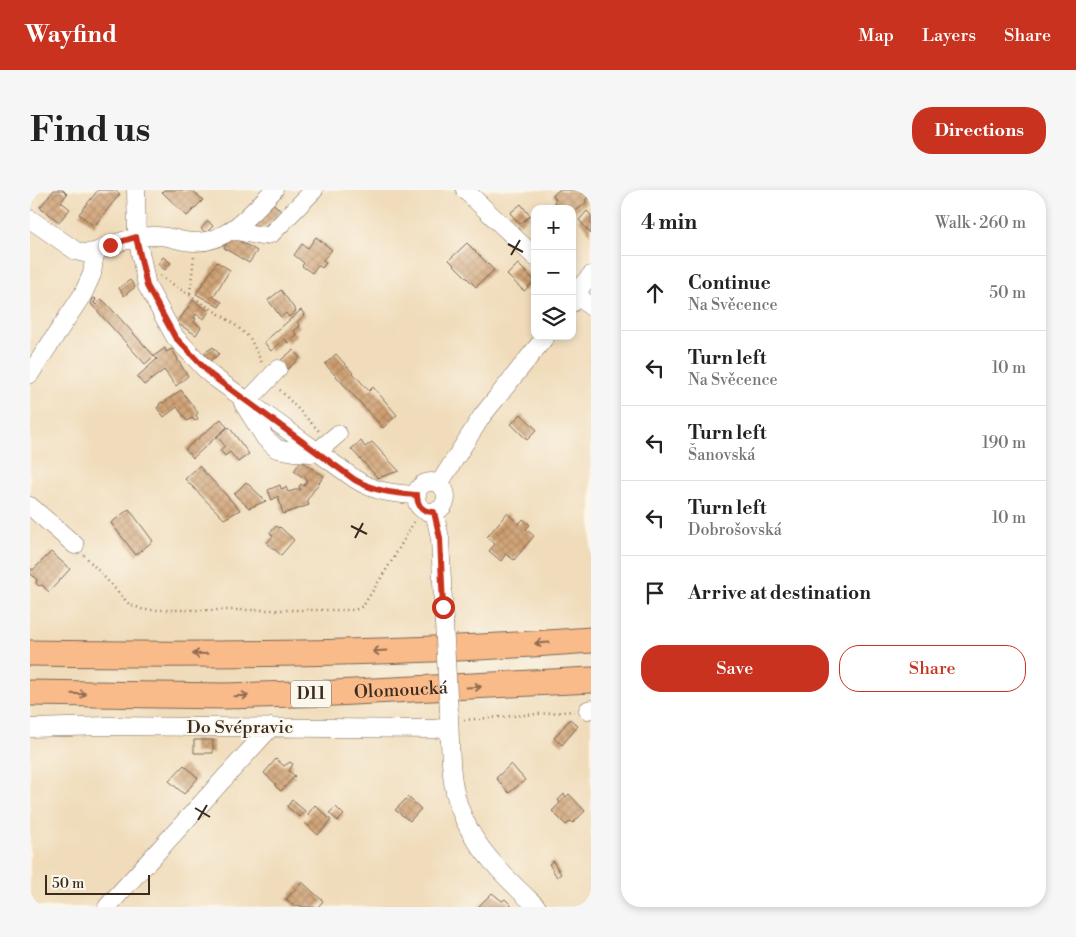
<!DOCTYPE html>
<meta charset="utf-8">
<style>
:root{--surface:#fff;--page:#f6f6f6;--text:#222;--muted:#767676;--line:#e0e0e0;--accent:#c8321e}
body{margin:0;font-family:"Libre Bodoni",serif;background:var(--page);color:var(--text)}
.controls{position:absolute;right:15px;top:15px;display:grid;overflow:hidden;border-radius:10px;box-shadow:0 2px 8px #0003}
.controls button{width:45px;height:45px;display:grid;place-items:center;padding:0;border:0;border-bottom:1px solid var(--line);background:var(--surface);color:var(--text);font:25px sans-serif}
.scale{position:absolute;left:15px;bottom:12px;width:105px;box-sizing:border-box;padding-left:5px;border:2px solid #3b2a1e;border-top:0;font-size:14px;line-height:18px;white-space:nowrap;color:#3b2a1e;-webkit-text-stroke:4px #fbf7ec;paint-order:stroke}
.stop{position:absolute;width:15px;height:15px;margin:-11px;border:4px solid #c8321e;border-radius:50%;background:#fff}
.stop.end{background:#c8321e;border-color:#fff;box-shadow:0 1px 5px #0008}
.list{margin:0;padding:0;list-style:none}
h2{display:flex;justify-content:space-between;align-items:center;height:65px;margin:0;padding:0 20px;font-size:21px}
h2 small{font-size:16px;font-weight:400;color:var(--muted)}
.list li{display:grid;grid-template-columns:32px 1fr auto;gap:15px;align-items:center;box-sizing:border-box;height:75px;padding:0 20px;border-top:1px solid var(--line)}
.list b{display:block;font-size:19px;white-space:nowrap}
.list p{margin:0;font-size:16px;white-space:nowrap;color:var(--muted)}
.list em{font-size:16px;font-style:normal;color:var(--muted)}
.actions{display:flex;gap:10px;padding:15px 20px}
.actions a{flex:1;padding:11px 0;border:1px solid var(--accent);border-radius:20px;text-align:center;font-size:18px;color:var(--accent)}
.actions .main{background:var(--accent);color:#fff}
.icon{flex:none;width:28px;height:28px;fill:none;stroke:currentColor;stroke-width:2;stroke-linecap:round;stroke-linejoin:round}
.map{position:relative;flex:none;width:561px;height:717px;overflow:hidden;border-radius:20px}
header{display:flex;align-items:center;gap:30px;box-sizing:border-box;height:70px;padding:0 25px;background:var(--accent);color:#fff}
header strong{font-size:24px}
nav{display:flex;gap:28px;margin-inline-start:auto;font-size:18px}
.intro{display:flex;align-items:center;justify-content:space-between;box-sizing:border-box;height:120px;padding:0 30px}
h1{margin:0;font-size:35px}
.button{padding:12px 22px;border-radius:20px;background:var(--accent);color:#fff;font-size:18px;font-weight:700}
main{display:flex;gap:30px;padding:0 30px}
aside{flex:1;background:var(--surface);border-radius:20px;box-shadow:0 2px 8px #0003}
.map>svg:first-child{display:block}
.building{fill:url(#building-cross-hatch)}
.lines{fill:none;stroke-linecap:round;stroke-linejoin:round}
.minor-casing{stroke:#7a6855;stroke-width:19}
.highway-casing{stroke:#7a6855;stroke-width:27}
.path{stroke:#7a6855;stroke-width:2.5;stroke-dasharray:1 4;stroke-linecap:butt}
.minor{stroke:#fff;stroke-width:18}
.highway{stroke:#fabb8b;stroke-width:25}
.minor-bridge-casing{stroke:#7a6855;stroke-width:19;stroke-linecap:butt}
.minor-bridge{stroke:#fff;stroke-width:18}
.oneway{stroke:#916b4f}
.route{stroke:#c8321e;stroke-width:6}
.ticks{fill:none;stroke:#3b2a1e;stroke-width:2}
.labels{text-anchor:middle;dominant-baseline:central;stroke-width:4;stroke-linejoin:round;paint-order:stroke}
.shield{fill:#fbf7ec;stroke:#75685c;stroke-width:1}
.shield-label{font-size:16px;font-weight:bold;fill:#3b2a1e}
.street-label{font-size:18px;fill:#3b2a1e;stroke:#fbf7ec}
</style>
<header>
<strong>Wayfind</strong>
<nav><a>Map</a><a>Layers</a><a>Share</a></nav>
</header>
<div class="intro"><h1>Find us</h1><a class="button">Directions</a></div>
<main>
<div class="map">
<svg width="561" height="717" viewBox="0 0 561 717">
<defs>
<pattern id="building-cross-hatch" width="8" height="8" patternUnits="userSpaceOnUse" patternTransform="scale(1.25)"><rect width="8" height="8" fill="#cd9d6e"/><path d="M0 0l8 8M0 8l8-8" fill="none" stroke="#a8805a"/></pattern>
</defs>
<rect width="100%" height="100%" fill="#fbf7ec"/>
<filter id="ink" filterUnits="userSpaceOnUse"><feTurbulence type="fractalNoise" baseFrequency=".02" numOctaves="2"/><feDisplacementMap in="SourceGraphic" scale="10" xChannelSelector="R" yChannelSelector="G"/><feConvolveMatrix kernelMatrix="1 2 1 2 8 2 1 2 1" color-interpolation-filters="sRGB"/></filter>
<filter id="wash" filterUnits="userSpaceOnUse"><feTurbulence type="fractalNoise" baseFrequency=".0096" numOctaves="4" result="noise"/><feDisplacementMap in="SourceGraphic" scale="20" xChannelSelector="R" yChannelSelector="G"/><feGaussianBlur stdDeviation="1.12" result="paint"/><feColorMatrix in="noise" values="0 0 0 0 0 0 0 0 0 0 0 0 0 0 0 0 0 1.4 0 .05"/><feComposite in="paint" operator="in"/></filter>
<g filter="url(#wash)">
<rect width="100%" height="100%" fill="#f0dcba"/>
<g id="blocks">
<path class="building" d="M 24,0 L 33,0 L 37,4 L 31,12 L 40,19 L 29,32 L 10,17 Z
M 68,0 L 85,0 L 90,4 L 64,36 L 49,24 Z
M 134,0 L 162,0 L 173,10 L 157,26 L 132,2 Z
M 529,0 L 561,0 L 561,5 L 555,10 L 557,12 L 542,24 L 542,19 L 528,18 L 524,12 L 526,10 L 523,5 Z
M 242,12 L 251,21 L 230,41 L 220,31 Z
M 491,14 L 500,26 L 490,34 L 480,23 Z
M 557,21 L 561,25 L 561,44 L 549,30 Z
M 178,31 L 183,36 L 176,43 L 171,39 Z
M 201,46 L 227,61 L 219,73 L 194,58 Z
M 286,47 L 302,60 L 293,70 L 296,73 L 292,78 L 288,75 L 282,83 L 272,76 L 274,73 L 264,65 L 272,54 L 278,58 Z
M 437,53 L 464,80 L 446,97 L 419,70 Z
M 133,67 L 141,73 L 135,80 L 128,74 Z
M 187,72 L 200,80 L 183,107 L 192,112 L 189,117 L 166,104 Z
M 488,74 L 505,91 L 494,101 L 477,85 Z
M 100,90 L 105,97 L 94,106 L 89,98 Z
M 251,100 L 266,121 L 259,127 L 256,123 L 251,127 L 238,110 Z
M 63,108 L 66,109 L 64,113 L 66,115 L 71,109 L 76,113 L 124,166 L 135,158 L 136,162 L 142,159 L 148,169 L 147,169 L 158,186 L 146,196 L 134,180 L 114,195 L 107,187 L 127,169 L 124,166 L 115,174 L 61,114 Z
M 163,110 L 179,121 L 174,129 L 166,124 L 164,128 L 166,129 L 164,132 L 171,137 L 166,145 L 147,133 Z
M 271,120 L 275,125 L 267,132 L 270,136 L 264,141 L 267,145 L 258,153 L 255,149 L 241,161 L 234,152 Z
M 183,157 L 189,164 L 180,171 L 174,163 Z
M 263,160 L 270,168 L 253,183 L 245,175 Z
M 306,164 L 339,201 L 343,197 L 367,225 L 353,238 L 295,174 Z
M 151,200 L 168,223 L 166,225 L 168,229 L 165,231 L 162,228 L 157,231 L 147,217 L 134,227 L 127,218 L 130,215 L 129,214 L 132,212 L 133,213 Z
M 491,224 L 507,240 L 497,250 L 481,234 Z
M 191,229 L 197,237 L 163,268 L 155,259 Z
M 199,237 L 219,264 L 208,272 L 200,262 L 195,266 L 190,260 L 195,256 L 187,246 Z
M 331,251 L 335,257 L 342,252 L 369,281 L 348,288 L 321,259 Z
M 271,271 L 294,286 L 277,310 L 279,315 L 253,324 L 248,306 L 242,310 L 238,300 L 250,295 L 251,299 L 256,297 L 258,302 L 269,299 L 271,300 L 269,297 L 271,294 L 274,296 L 277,290 L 264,281 Z
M 169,276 L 210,320 L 194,329 L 155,289 Z
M 216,292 L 236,311 L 219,318 L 204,304 Z
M 99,319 L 123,351 L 106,365 L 81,333 Z
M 477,323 L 489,334 L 493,329 L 500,335 L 496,339 L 504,346 L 484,370 L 476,364 L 471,371 L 459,361 L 465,354 L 457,347 Z
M 246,336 L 249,338 L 250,337 L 264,350 L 251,365 L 237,353 L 243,346 L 240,343 Z
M 21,362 L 40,379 L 19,402 L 12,395 L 9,396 L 6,393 L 7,390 L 0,383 L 0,378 L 3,380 Z
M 540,529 L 548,536 L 532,555 L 524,548 Z
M 164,550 L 183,550 L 183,563 L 164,563 Z
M 246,569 L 254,576 L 260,572 L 263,574 L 259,581 L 265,586 L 251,601 L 245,596 L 246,594 L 234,583 Z
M 481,574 L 495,590 L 479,603 L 466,588 Z
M 154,575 L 168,588 L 154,604 L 139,591 Z
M 534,604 L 536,607 L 539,604 L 555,621 L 543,633 L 541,631 L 536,635 L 522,621 L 530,613 L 528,610 Z
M 378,607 L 391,619 L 380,631 L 365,620 Z
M 262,610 L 275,621 L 270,627 L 257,617 Z
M 285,615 L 301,630 L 288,645 L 274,632 L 280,626 L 278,624 Z
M 306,617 L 314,625 L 308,631 L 299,623 Z
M 523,671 L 531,684 L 527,687 L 519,674 Z
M 272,692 L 293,711 L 288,717 L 272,717 L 269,715 L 265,717 L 256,709 Z
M 462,703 L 472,711 L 475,709 L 483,717 L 448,717 Z"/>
</g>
</g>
<g filter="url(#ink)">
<use href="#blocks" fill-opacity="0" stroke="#7a6855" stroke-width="1"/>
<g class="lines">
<defs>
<path id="minor" d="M 106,0 L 107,47 L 117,96 L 145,147 L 181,185 L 325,289 C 345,302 364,304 387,305
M 435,0 L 505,67
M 0,29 L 46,61 L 54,63 L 65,62
M 202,40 L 231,46 L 241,44 L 284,0
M 542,100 L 561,117
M 542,113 L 553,94 L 561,85
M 0,184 L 53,104 L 62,84 L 65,62 C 85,53 106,45 128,46 C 141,46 153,53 166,52 C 199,52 223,21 244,0
M 217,212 L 248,179
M 213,213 L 235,248 L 247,259 L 264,262 L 281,263 L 288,261 L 308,244
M386 307a15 15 0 1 1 30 0a15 15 0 1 1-30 0Z
M 409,294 L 452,226 L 516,146
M 0,316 L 45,355
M 404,321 L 410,348 L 414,433
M 558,520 L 561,519
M 419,526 C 420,545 420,565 422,584 C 428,644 466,678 507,717
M 0,538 L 78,536 L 404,539 L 419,537
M 77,717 L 241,537"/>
<g id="highway">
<path d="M 0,463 C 187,466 374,464 561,450"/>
<path id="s1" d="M 0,503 L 194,506 L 304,503 L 561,490"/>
</g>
</defs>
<use href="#minor" class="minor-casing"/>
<use href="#highway" class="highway-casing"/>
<path class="path" d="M 130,86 L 203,133 L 220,148 L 232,173
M 160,103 L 164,66
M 250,200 L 289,241
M 54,365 L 99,414 L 114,420 L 325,420 L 333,416 L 363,369 L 385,330
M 434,530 L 544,521"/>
<use href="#minor" class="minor"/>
<use href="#highway" class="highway"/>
<defs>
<path id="minor-bridge" d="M 414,433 L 419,522"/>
</defs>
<use href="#minor-bridge" class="minor-bridge-casing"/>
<use href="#minor-bridge" class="minor-bridge"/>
</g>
<defs><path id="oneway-shaft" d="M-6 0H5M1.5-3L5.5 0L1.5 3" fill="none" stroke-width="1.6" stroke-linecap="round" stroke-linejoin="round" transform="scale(1.25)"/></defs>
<g class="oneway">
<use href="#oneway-shaft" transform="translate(512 453) rotate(176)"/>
<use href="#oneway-shaft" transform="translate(350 461) rotate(177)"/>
<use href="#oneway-shaft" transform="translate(170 464) rotate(179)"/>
<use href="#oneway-shaft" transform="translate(444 497) rotate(-3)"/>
<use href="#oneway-shaft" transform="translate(49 504) rotate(2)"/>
<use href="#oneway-shaft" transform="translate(211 506) rotate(-2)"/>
</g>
</g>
<g class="lines" filter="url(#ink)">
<path class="route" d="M 80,55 L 106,47 L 117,96 L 145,147 L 181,185 L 325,290 C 347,302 362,303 387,305 C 387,316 393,322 404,322 L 410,348 L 413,417"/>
</g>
<path class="ticks" d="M 478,54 L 493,62M 481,65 L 490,50M 321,336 L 337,344M 325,348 L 333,333M 165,618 L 180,627M 168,630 L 177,615"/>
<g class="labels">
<rect class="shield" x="261" y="490.5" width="40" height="27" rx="4"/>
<g class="shield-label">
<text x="281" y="504">D11</text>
</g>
<g class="street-label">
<text stroke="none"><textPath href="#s1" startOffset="371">Olomoucká</textPath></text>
<text x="210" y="537">Do Svépravic</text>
</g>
</g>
</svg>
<div class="controls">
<button>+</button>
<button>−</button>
<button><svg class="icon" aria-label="layers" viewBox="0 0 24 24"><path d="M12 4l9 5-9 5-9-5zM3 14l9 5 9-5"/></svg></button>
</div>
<div class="scale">50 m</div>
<div class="stop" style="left:413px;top:417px"></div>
<div class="stop end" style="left:80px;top:55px"></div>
</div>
<aside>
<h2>4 min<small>Walk · 260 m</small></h2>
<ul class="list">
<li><svg class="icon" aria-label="ahead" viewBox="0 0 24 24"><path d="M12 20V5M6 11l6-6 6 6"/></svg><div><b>Continue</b><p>Na Svěcence</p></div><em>50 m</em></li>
<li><svg class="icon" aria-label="left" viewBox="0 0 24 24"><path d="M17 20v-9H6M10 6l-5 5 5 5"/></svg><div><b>Turn left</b><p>Na Svěcence</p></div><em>10 m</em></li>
<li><svg class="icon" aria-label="left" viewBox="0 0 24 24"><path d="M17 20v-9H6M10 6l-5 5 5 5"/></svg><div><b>Turn left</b><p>Šanovská</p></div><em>190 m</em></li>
<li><svg class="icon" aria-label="left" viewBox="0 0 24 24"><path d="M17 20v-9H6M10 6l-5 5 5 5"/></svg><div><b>Turn left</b><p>Dobrošovská</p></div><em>10 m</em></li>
<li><svg class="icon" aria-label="arrive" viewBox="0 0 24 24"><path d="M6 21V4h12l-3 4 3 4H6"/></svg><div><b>Arrive at destination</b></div></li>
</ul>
<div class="actions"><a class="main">Save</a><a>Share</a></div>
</aside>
</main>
